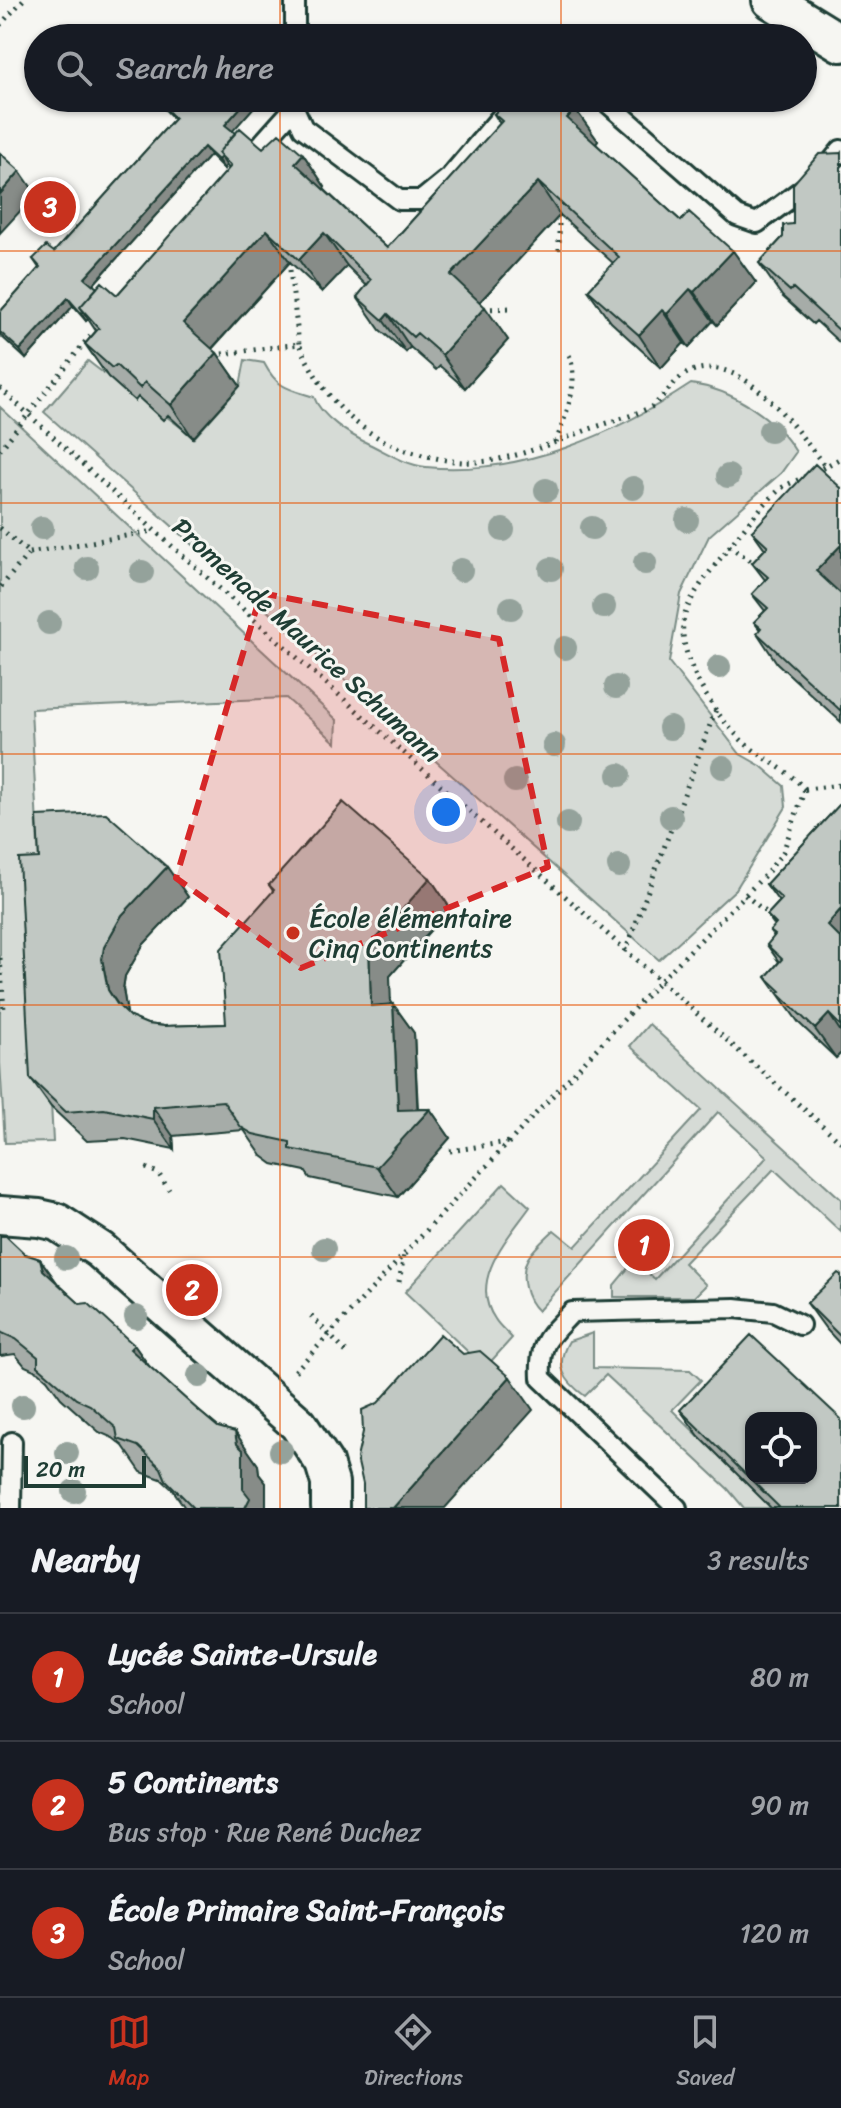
<!DOCTYPE html>
<meta charset="utf-8">
<style>
:root{--surface:#171b24;--page:#242831;--text:#f1f3f6;--muted:#9ea1a6;--line:#363941;--accent:#c8321e}
body{margin:0;font-family:Sriracha,sans-serif;background:var(--page);color:var(--text)}
.controls{position:absolute;right:24px;bottom:24px;display:grid;overflow:hidden;border-radius:16px;box-shadow:0 2px 6px #0004}
.controls button{width:72px;height:72px;display:grid;place-items:center;padding:0;border:0;border-bottom:2px solid var(--line);background:var(--surface);color:var(--text);font:40px sans-serif}
.scale{position:absolute;left:24px;bottom:20px;width:122px;box-sizing:border-box;padding-left:8px;border:4px solid #1f3d34;border-top:0;font-size:22px;line-height:28px;white-space:nowrap;color:#1f3d34;-webkit-text-stroke:6px #f6f6f2;paint-order:stroke}
.you{position:absolute;left:446px;top:812px;width:28px;height:28px;margin:-20px;border:6px solid #fff;border-radius:50%;background:#1a73e8;box-shadow:0 0 0 12px #1a73e833}
.badge{display:grid;place-items:center;width:52px;height:52px;border-radius:50%;background:var(--accent);color:#fff;font-size:26px;font-weight:700}
.pin{position:absolute;translate:-50% -50%;border:4px solid #fff;box-shadow:0 2px 8px #0006}
.list{margin:0;padding:0;list-style:none}
h2{display:flex;justify-content:space-between;align-items:center;height:104px;margin:0;padding:0 32px;font-size:34px}
h2 small{font-size:26px;font-weight:400;color:var(--muted)}
.list li{display:grid;grid-template-columns:52px 1fr auto;gap:24px;align-items:center;box-sizing:border-box;height:128px;padding:0 32px;border-top:2px solid var(--line)}
.list b{display:block;font-size:30px;white-space:nowrap}
.list p{margin:0;font-size:26px;white-space:nowrap;color:var(--muted)}
.list em{font-size:26px;font-style:normal;color:var(--muted)}
.icon{flex:none;width:44px;height:44px;fill:none;stroke:currentColor;stroke-width:2;stroke-linecap:round;stroke-linejoin:round}
.map{position:relative;flex:none;width:841px;height:1508px;overflow:hidden}
.search{position:absolute;background:var(--surface);box-shadow:0 2px 6px #0004;left:24px;right:24px;top:24px;height:88px;display:flex;align-items:center;gap:20px;box-sizing:border-box;padding:0 28px;border-radius:44px;color:var(--muted);font-size:30px}
.sheet{height:488px;background:var(--surface)}
nav{display:flex;justify-content:space-around;align-items:center;box-sizing:border-box;height:112px;border-top:2px solid var(--line);background:var(--surface);font-size:22px;color:var(--muted)}
nav a{display:grid;justify-items:center;gap:4px}
nav .on{color:var(--accent)}
.map>svg:first-child{display:block}
.green{fill:#d6dbd6;stroke:#7a8c85;stroke-width:2}
.lines{fill:none;stroke-linecap:round;stroke-linejoin:round}
.service-casing{stroke:#1f3d34;stroke-width:24}
.minor-casing{stroke:#1f3d34;stroke-width:42}
.path{stroke:#1f3d34;stroke-width:5;stroke-dasharray:2 6;stroke-linecap:butt}
.service{stroke:#f6f6f2;stroke-width:18}
.minor{stroke:#f6f6f2;stroke-width:36}
.tree{fill:#94a29b}
.wall{fill:#a6aca8;stroke:#1f3d34;stroke-width:2;fill-rule:evenodd}
.shaded-wall{fill:#878c88;stroke:#1f3d34;stroke-width:2}
.building{fill:#c1c8c3;stroke:#1f3d34;stroke-width:2;fill-rule:evenodd}
.marked{fill:#d62828;fill-opacity:0.2;stroke:#d62828;stroke-width:6;stroke-dasharray:16 10;stroke-linejoin:round}
.grid{fill:none;stroke:#e8590c;stroke-width:2;stroke-opacity:0.55}
.poi-dot{fill:#c8321e;stroke:#f6f6f2;stroke-width:3}
.labels{text-anchor:middle;dominant-baseline:central;stroke-width:6;stroke-linejoin:round;paint-order:stroke}
.street-label{font-size:26px;fill:#1f3d34;stroke:#f6f6f2}
.poi-label{font-size:26px;fill:#1f3d34;stroke:#f6f6f2;text-anchor:start}
</style>
<div class="map">
<svg width="841" height="1508" viewBox="0 0 841 1508">
<rect width="100%" height="100%" fill="#f6f6f2"/>
<filter id="ink" filterUnits="userSpaceOnUse"><feTurbulence type="fractalNoise" baseFrequency=".0125" numOctaves="2"/><feDisplacementMap in="SourceGraphic" scale="16" xChannelSelector="R" yChannelSelector="G"/><feConvolveMatrix kernelMatrix="1 2 1 2 8 2 1 2 1" color-interpolation-filters="sRGB"/></filter>
<g filter="url(#ink)">
<path class="green" d="M 245,360 L 264,363 C 277,388 288,389 314,397 C 321,417 350,435 369,444 C 386,452 406,465 426,467 C 520,476 614,435 691,384 C 731,389 776,418 796,452 L 781,473 L 709,536 L 681,594 L 669,662 L 740,754 L 761,766 L 784,786 L 786,807 L 736,889 L 659,960 L 44,412 L 88,361 C 122,389 161,409 194,438 L 240,386 Z
M 0,407 L 337,720 L 336,743 L 286,698 L 31,709 L 53,1142 L 5,1143 L 0,1063 Z
M 649,1024 L 841,1199 L 841,1232 L 774,1169 L 684,1263 L 706,1285 L 694,1297 L 614,1297 L 614,1285 L 634,1261 L 655,1279 L 767,1157 L 718,1112 L 538,1311 C 525,1299 519,1275 528,1258 C 534,1248 546,1238 554,1230 L 575,1247 L 701,1110 L 630,1046 Z
M 504,1183 L 530,1207 C 508,1238 468,1280 495,1319 C 499,1326 507,1332 512,1338 L 485,1368 L 405,1292 Z
M 593,1333 L 593,1368 L 690,1370 L 701,1380 L 672,1410 L 772,1508 L 744,1508 L 728,1489 L 606,1375 L 585,1396 C 564,1381 554,1366 569,1341 Z"/>
<g class="lines">
<defs>
<path id="service" d="M 295,38 L 295,0
M 602,98 L 737,216 L 757,223 L 819,177 L 841,150
M 294,108 L 303,128 L 399,200 L 422,200 L 449,178 L 517,98
M 244,164 L 294,108 L 294,98
M 11,1508 L 12,1442
M 677,1508 L 541,1378 C 539,1341 548,1338 572,1312 L 735,1308 L 773,1312 L 800,1325"/>
<path id="minor" d="M 771,0 L 841,43
M 0,1215 L 39,1218 L 57,1222 L 100,1250 L 298,1424 L 324,1463 L 330,1483 L 330,1508"/>
</defs>
<use href="#service" class="service-casing"/>
<use href="#minor" class="minor-casing"/>
<path class="path" d="M 0,25 L 23,0
M 559,250 L 559,223
M 290,270 L 299,344
M 483,309 L 512,308
M 214,355 L 299,344 C 325,402 364,442 427,456 C 448,461 466,464 488,461 C 522,456 555,442 587,430 C 609,422 630,417 651,407 C 666,396 675,377 692,371 C 746,352 797,432 825,466
M 0,388 L 155,531 L 841,1142
M 556,442 C 566,413 581,382 568,352
M 0,450 L 93,332
M 815,472 L 841,458
M 0,528 L 29,553 L 0,588
M 729,546 L 758,566
M 29,553 L 154,531
M 805,789 C 788,771 771,763 752,749 C 721,726 679,663 683,623 C 686,600 709,573 723,555 C 740,533 758,509 779,490 C 786,484 797,481 806,476
M 805,789 L 841,785
M 745,895 L 772,917
M 625,952 L 716,709
M 0,958 L 4,1010 L 0,1010
M 450,1151 L 508,1142
M 146,1168 L 158,1173 L 169,1190
M 399,1282 L 404,1255
M 311,1316 L 346,1352
M 295,1371 L 659,982 L 767,873 L 783,852 L 805,789"/>
<use href="#service" class="service"/>
<use href="#minor" class="minor"/>
</g>
<g class="tree">
<circle cx="770" cy="431" r="12"/>
<circle cx="728" cy="476" r="12"/>
<circle cx="633" cy="488" r="12"/>
<circle cx="546" cy="490" r="12"/>
<circle cx="687" cy="520" r="12"/>
<circle cx="42" cy="528" r="12"/>
<circle cx="592" cy="528" r="12"/>
<circle cx="503" cy="530" r="12"/>
<circle cx="645" cy="563" r="12"/>
<circle cx="87" cy="568" r="12"/>
<circle cx="551" cy="569" r="12"/>
<circle cx="461" cy="570" r="12"/>
<circle cx="142" cy="572" r="12"/>
<circle cx="604" cy="607" r="12"/>
<circle cx="511" cy="608" r="12"/>
<circle cx="49" cy="623" r="12"/>
<circle cx="565" cy="648" r="12"/>
<circle cx="719" cy="667" r="12"/>
<circle cx="616" cy="687" r="12"/>
<circle cx="670" cy="728" r="12"/>
<circle cx="554" cy="745" r="12"/>
<circle cx="723" cy="767" r="12"/>
<circle cx="619" cy="775" r="12"/>
<circle cx="515" cy="781" r="12"/>
<circle cx="671" cy="817" r="12"/>
<circle cx="568" cy="823" r="12"/>
<circle cx="619" cy="866" r="12"/>
<circle cx="324" cy="1249" r="12"/>
<circle cx="66" cy="1258" r="12"/>
<circle cx="136" cy="1317" r="12"/>
<circle cx="199" cy="1376" r="12"/>
<circle cx="23" cy="1406" r="12"/>
<circle cx="281" cy="1451" r="12"/>
<circle cx="67" cy="1453" r="12"/>
<circle cx="74" cy="1491" r="12"/>
</g>
<path class="wall" d="M 154,98 L 262,98 L 232,131 L 263,148 L 303,154 L 325,187 L 324,189 L 387,248 L 500,124 L 494,114 L 534,101 L 575,109 L 598,141 L 596,144 L 681,221 L 733,251 L 756,283 L 717,325 L 713,321 L 689,347 L 684,343 L 661,368 L 611,322 L 588,290 L 613,263 L 560,215 L 480,302 L 508,340 L 465,388 L 440,366 L 436,370 L 410,347 L 406,352 L 380,330 L 357,297 L 367,286 L 347,266 L 322,292 L 290,262 L 212,349 L 217,353 L 240,386 L 193,438 L 168,415 L 163,420 L 138,397 L 135,401 L 108,377 L 85,344 L 96,331 L 88,319 L 86,321 L 73,306 L 26,359 L 0,335 L 0,312 L 39,268 L 33,259 L 54,252 L 174,119 ZM 210,155 L 224,169 L 226,165 L 229,169 L 117,295 L 97,288 L 93,285 Z
M 841,153 L 841,344 L 816,321 L 813,324 L 782,296 L 759,263 L 783,237 L 793,224 Z
M 841,488 L 841,722 L 777,663 L 757,633 L 760,630 L 754,622 L 765,611 L 752,594 L 765,580 L 752,563 L 765,549 L 752,531 Z
M 841,803 L 841,1053 L 836,1058 L 799,1023 L 766,977 L 779,962 L 767,945 L 774,937 L 770,931 L 775,926 L 767,915 L 779,902 L 766,884 Z
M 167,867 L 188,897 L 143,945 L 125,976 L 123,989 L 127,1014 L 130,1017 L 147,1024 L 164,1026 L 226,1024 L 273,891 L 269,885 L 430,878 L 450,908 L 390,976 L 390,1004 L 393,1004 L 414,1033 L 418,1109 L 430,1109 L 450,1138 L 398,1197 L 310,1178 L 305,1171 L 273,1164 L 262,1156 L 244,1130 L 173,1136 L 174,1149 L 125,1139 L 87,1141 L 51,1107 L 30,1078 Z
M 0,1236 L 25,1254 L 40,1259 L 58,1284 L 80,1304 L 134,1345 L 149,1366 L 200,1412 L 218,1427 L 235,1432 L 258,1465 L 259,1474 L 266,1483 L 266,1508 L 185,1508 L 173,1490 L 161,1479 L 141,1472 L 123,1446 L 113,1438 L 99,1432 L 61,1398 L 47,1379 L 39,1372 L 25,1366 L 15,1354 L 0,1356 Z
M 841,1275 L 841,1345 L 826,1329 L 807,1303 Z
M 680,1410 L 841,1508 L 771,1508 L 699,1436 Z"/>
<path class="shaded-wall" d="M 249,98 L 262,98 L 231,133 L 225,125 Z
M 575,109 L 598,141 L 590,151 L 567,118 Z
M 204,147 L 210,155 L 91,287 L 85,278 Z
M 303,154 L 325,187 L 318,196 L 295,163 Z
M 221,157 L 226,165 L 224,169 L 218,160 Z
M 20,171 L 36,194 L 0,233 L 0,194 Z
M 538,182 L 560,215 L 474,308 L 451,275 Z
M 267,230 L 290,262 L 206,355 L 183,323 Z
M 324,233 L 347,266 L 322,292 L 299,260 Z
M 733,251 L 756,283 L 717,325 L 694,292 Z
M 690,289 L 713,321 L 689,347 L 667,314 Z
M 68,298 L 73,306 L 26,359 L 20,350 Z
M 485,307 L 508,340 L 465,388 L 442,355 Z
M 662,310 L 684,343 L 661,368 L 639,335 Z
M 83,311 L 88,319 L 86,321 L 81,313 Z
M 388,314 L 410,347 L 406,352 L 383,320 Z
M 217,353 L 240,386 L 193,438 L 171,405 Z
M 841,545 L 841,596 L 816,571 Z
M 167,867 L 188,897 L 143,945 L 125,976 L 123,989 L 128,1019 L 108,990 L 102,959 L 104,947 L 122,915 Z
M 430,878 L 450,908 L 390,976 L 392,1035 L 371,1006 L 369,947 Z
M 841,909 L 841,946 L 827,925 Z
M 393,1004 L 414,1033 L 418,1122 L 430,1109 L 450,1138 L 398,1197 L 377,1167 L 398,1110 Z
M 829,1014 L 841,1032 L 841,1053 L 836,1058 L 815,1029 Z
M 153,1107 L 173,1136 L 174,1149 L 153,1119 Z
M 40,1259 L 63,1291 L 43,1270 Z
M 134,1345 L 157,1377 L 130,1349 Z
M 510,1377 L 533,1410 L 445,1508 L 393,1508 Z
M 235,1432 L 258,1465 L 259,1474 L 266,1483 L 266,1508 L 245,1508 Z"/>
<path class="building" d="M 155,98 L 249,98 L 225,125 L 235,133 L 218,153 L 221,157 L 218,160 L 204,147 L 85,278 L 97,288 L 80,307 L 83,311 L 81,313 L 68,298 L 20,350 L 0,332 L 0,312 L 40,267 L 33,259 L 46,246 L 54,252 L 175,118 Z
M 508,98 L 531,98 L 534,101 L 536,98 L 563,98 L 575,109 L 567,118 L 681,221 L 689,212 L 733,251 L 694,292 L 690,289 L 667,314 L 662,310 L 639,335 L 588,290 L 619,257 L 538,182 L 451,275 L 485,307 L 442,355 L 417,333 L 413,337 L 388,314 L 383,320 L 357,297 L 371,280 L 324,233 L 299,260 L 267,230 L 183,323 L 217,353 L 171,405 L 145,382 L 140,388 L 116,365 L 112,368 L 85,344 L 99,328 L 80,307 L 102,282 L 117,295 L 231,166 L 218,153 L 240,128 L 263,148 L 279,133 L 303,154 L 295,163 L 387,248 L 502,121 L 494,114 Z
M 0,153 L 20,171 L 0,194 Z
M 841,153 L 841,332 L 793,288 L 790,291 L 759,263 L 783,237 L 783,225 L 793,224 L 793,184 L 819,154 Z
M 815,464 L 841,488 L 841,545 L 816,571 L 841,594 L 841,711 L 757,633 L 761,628 L 754,622 L 768,608 L 752,594 L 768,577 L 752,563 L 768,546 L 752,531 Z
M 343,802 L 430,878 L 369,947 L 371,1006 L 393,1004 L 398,1110 L 430,1109 L 377,1167 L 290,1149 L 290,1142 L 253,1134 L 241,1127 L 223,1101 L 153,1107 L 153,1119 L 104,1109 L 66,1112 L 30,1078 L 19,859 L 39,858 L 37,816 L 106,813 L 167,867 L 122,915 L 104,947 L 102,959 L 108,990 L 117,1004 L 130,1017 L 147,1024 L 164,1026 L 226,1024 L 221,949 L 274,890 L 269,885 Z
M 841,803 L 841,909 L 827,925 L 841,939 L 841,1026 L 829,1014 L 815,1029 L 778,993 L 781,991 L 766,977 L 782,959 L 767,945 L 775,935 L 770,931 L 776,924 L 767,915 L 782,899 L 766,884 Z
M 0,1236 L 6,1236 L 25,1254 L 40,1259 L 43,1270 L 80,1304 L 88,1303 L 134,1345 L 130,1349 L 200,1412 L 218,1427 L 235,1432 L 237,1444 L 243,1450 L 243,1489 L 250,1498 L 245,1508 L 194,1508 L 166,1480 L 161,1468 L 138,1446 L 118,1439 L 116,1428 L 90,1405 L 76,1399 L 38,1366 L 38,1357 L 16,1339 L 2,1333 L 0,1331 Z
M 838,1273 L 841,1275 L 841,1337 L 807,1303 Z
M 440,1334 L 463,1354 L 480,1351 L 510,1377 L 393,1508 L 363,1508 L 363,1484 L 357,1458 L 363,1432 L 362,1410 L 378,1403 Z
M 751,1335 L 841,1419 L 841,1508 L 780,1508 L 680,1410 ZM 751,1418 L 811,1418 L 811,1478 L 751,1478 Z"/>
</g>
<path class="marked" d="M 261,593 L 499,639 L 548,867 L 301,968 L 176,878 Z"/>
<path class="grid" d="M 280,0 L 280,38M 561,0 L 561,38M 280,98 L 280,1508M 561,98 L 561,1508M 0,251 L 841,251M 0,503 L 841,503M 0,754 L 841,754M 0,1005 L 841,1005M 0,1257 L 841,1257"/>
<circle class="poi-dot" cx="293" cy="933" r="8"/>
<g class="labels">
<g class="street-label">
<text transform="translate(307 640) rotate(42)">Promenade Maurice Schumann</text>
</g>
<g class="poi-label">
<text x="309" y="918">École élémentaire<tspan x="309" dy="30">Cinq Continents</tspan></text>
</g>
</g>
</svg>
<div class="controls">
<button><svg class="icon" aria-label="locate" viewBox="0 0 24 24"><circle cx="12" cy="12" r="6"/><path d="M12 2v4M12 18v4M2 12h4M18 12h4"/></svg></button>
</div>
<div class="scale">20 m</div>
<div class="you"></div>
<div class="pin badge" style="left:644px;top:1245px">1</div>
<div class="pin badge" style="left:192px;top:1290px">2</div>
<div class="pin badge" style="left:50px;top:207px">3</div>
<div class="search"><svg class="icon" aria-label="search" viewBox="0 0 24 24"><circle cx="10" cy="10" r="6"/><path d="M15 15l6 6"/></svg>Search here</div>
</div>
<section class="sheet">
<h2>Nearby<small>3 results</small></h2>
<ul class="list">
<li><span class="badge">1</span><div><b>Lycée Sainte-Ursule</b><p>School</p></div><em>80 m</em></li>
<li><span class="badge">2</span><div><b>5 Continents</b><p>Bus stop · Rue René Duchez</p></div><em>90 m</em></li>
<li><span class="badge">3</span><div><b>École Primaire Saint-François</b><p>School</p></div><em>120 m</em></li>
</ul>
</section>
<nav>
<a class="on"><svg class="icon" aria-label="map" viewBox="0 0 24 24"><path d="M3 6l6-2 6 2 6-2v14l-6 2-6-2-6 2zM9 4v14M15 6v14"/></svg>Map</a>
<a><svg class="icon" aria-label="directions" viewBox="0 0 24 24"><path d="M12 3l9 9-9 9-9-9zM9 14v-3h6M13 9l2 2-2 2"/></svg>Directions</a>
<a><svg class="icon" aria-label="saved" viewBox="0 0 24 24"><path d="M7 4h10v16l-5-4-5 4z"/></svg>Saved</a>
</nav>
